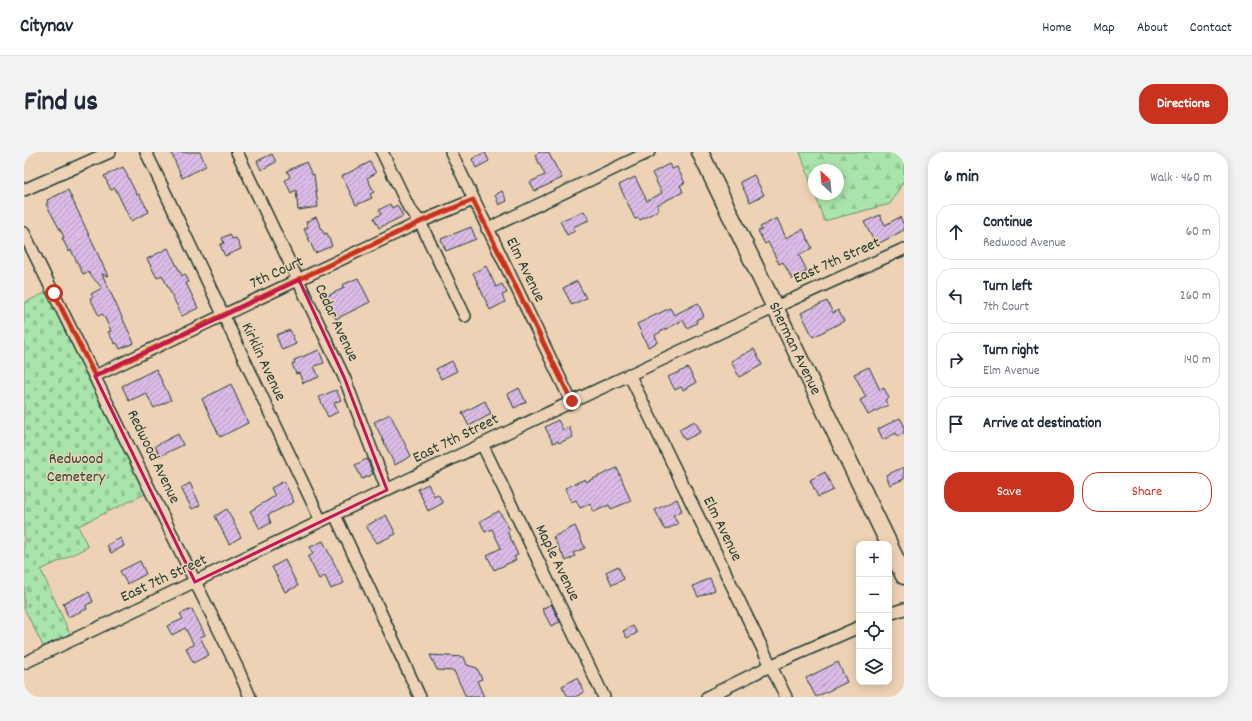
<!DOCTYPE html>
<meta charset="utf-8">
<style>
:root{--surface:#fff;--page:#f2f2f3;--text:#1f2937;--muted:#747a83;--line:#e0e1e3;--accent:#c8321e}
body{margin:0;font-family:Dekko,sans-serif;background:var(--page);color:var(--text)}
.controls{position:absolute;right:12px;bottom:12px;display:grid;overflow:hidden;border-radius:8px;box-shadow:0 2px 10px #0003}
.controls button{width:36px;height:36px;display:grid;place-items:center;padding:0;border:0;border-bottom:1px solid var(--line);background:var(--surface);color:var(--text);font:20px sans-serif}
.compass{position:absolute;left:784px;top:12px;width:36px;height:36px;border-radius:50%;background:var(--surface);box-shadow:0 2px 10px #0003;rotate:334deg}
.stop{position:absolute;width:12px;height:12px;margin:-9px;border:3px solid #c8321e;border-radius:50%;background:#fff}
.stop.end{background:#c8321e;border-color:#fff;box-shadow:0 1px 4px #0008}
.list{margin:0;padding:0;list-style:none}
h2{display:flex;justify-content:space-between;align-items:center;height:52px;margin:0;padding:0 16px;font-size:17px}
h2 small{font-size:13px;font-weight:400;color:var(--muted)}
.list li{display:grid;grid-template-columns:26px 1fr auto;gap:12px;align-items:center;box-sizing:border-box;height:56px;margin:0 8px 8px;padding:0 8px;border:1px solid var(--line);border-radius:16px}
.list b{display:block;font-size:15px;white-space:nowrap}
.list p{margin:0;font-size:13px;white-space:nowrap;color:var(--muted)}
.list em{font-size:13px;font-style:normal;color:var(--muted)}
.actions{display:flex;gap:8px;padding:12px 16px}
.actions a{flex:1;padding:9px 0;border:1px solid var(--accent);border-radius:16px;text-align:center;font-size:14px;color:var(--accent)}
.actions .main{background:var(--accent);color:#fff}
.icon{flex:none;width:22px;height:22px;fill:none;stroke:currentColor;stroke-width:2;stroke-linecap:round;stroke-linejoin:round}
.map{position:relative;flex:none;width:880px;height:545px;overflow:hidden;border-radius:16px}
header{display:flex;align-items:center;gap:24px;box-sizing:border-box;height:56px;padding:0 20px;background:var(--surface);border-bottom:1px solid var(--line)}
header strong{font-size:19px}
nav{display:flex;gap:22px;margin-inline-start:auto;font-size:14px}
.intro{display:flex;align-items:center;justify-content:space-between;box-sizing:border-box;height:96px;padding:0 24px}
h1{margin:0;font-size:28px}
.button{padding:10px 18px;border-radius:16px;background:var(--accent);color:#fff;font-size:14px;font-weight:700}
main{display:flex;gap:24px;padding:0 24px}
aside{flex:1;background:var(--surface);border-radius:16px;box-shadow:0 2px 10px #0003}
.map>svg:first-child{display:block}
.forest{fill:url(#forest-firs);stroke:#649170}
.cemetery{fill:url(#cemetery-stones);stroke:#649170}
.building{fill:url(#building-hatch);stroke:#1f3d34}
.lines{fill:none;stroke-linecap:round;stroke-linejoin:round}
.street-casing{stroke:#1f3d34;stroke-width:14}
.secondary-casing{stroke:#1f3d34;stroke-width:19}
.street{stroke:#eed2b5;stroke-width:11}
.secondary{stroke:#eed2b5;stroke-width:16}
.route{stroke:#c8321e;stroke-width:5}
.marked{fill:none;stroke:#c2185b;stroke-width:3;stroke-linejoin:round}
.labels{text-anchor:middle;dominant-baseline:central;stroke-width:3;stroke-linejoin:round;paint-order:stroke}
.street-label{font-size:16px;fill:#1f3d34;stroke:#eed2b5}
.park-label{font-size:16px;fill:#26453a;stroke:#eed2b5}
</style>
<header>
<strong>Citynav</strong>
<nav><a>Home</a><a>Map</a><a>About</a><a>Contact</a></nav>
</header>
<div class="intro"><h1>Find us</h1><a class="button">Directions</a></div>
<main>
<div class="map">
<svg width="880" height="545" viewBox="0 0 880 545">
<defs>
<pattern id="forest-firs" width="22" height="20" patternUnits="userSpaceOnUse"><rect width="22" height="20" fill="#a9e5ab"/><path d="M5 1l3.5 6h-7zM16 11l3.5 6h-7z" fill="#91c594"/></pattern>
<pattern id="cemetery-stones" width="16" height="16" patternUnits="userSpaceOnUse"><rect width="16" height="16" fill="#a9e5ab"/><path d="M2 7V4a2 2 0 0 1 4 0v3zM10 15v-3a2 2 0 0 1 4 0v3z" fill="#91c594"/></pattern>
<pattern id="building-hatch" width="6" height="6" patternUnits="userSpaceOnUse"><rect width="6" height="6" fill="#dcbbe7"/><path d="M-1 1l2-2M0 6l6-6M5 7l2-2" fill="none" stroke="#b299bc"/></pattern>
</defs>
<rect width="100%" height="100%" fill="#eed2b5"/>
<filter id="ink" filterUnits="userSpaceOnUse"><feTurbulence type="fractalNoise" baseFrequency=".025" numOctaves="2"/><feDisplacementMap in="SourceGraphic" scale="8" xChannelSelector="R" yChannelSelector="G"/><feConvolveMatrix kernelMatrix="1 2 1 2 8 2 1 2 1" color-interpolation-filters="sRGB"/></filter>
<g filter="url(#ink)">
<path class="forest" d="M 776,0 L 880,0 L 880,28 L 866,52 L 800,69 L 791,42 L 814,42 L 814,18 L 790,18 L 790,40 Z"/>
<path class="cemetery" d="M 25,139 L 123,341 L 54,374 L 64,395 L 17,418 L 46,482 L 19,494 L 0,456 L 0,151 Z"/>
<path class="building" d="M 147,0 L 176,0 L 182,14 L 158,26 Z
M 461,0 L 465,9 L 452,16 L 448,7 Z
M 516,0 L 524,0 L 538,26 L 511,39 L 506,30 L 521,23 L 511,3 Z
M 248,2 L 252,10 L 237,18 L 233,9 Z
M 282,10 L 288,23 L 290,22 L 294,55 L 274,58 L 272,38 L 267,41 L 261,28 L 266,25 L 263,19 Z
M 346,10 L 352,21 L 343,26 L 350,40 L 346,42 L 348,46 L 332,53 L 318,24 Z
M 645,12 L 648,17 L 653,15 L 661,31 L 656,33 L 659,40 L 633,53 L 635,58 L 616,68 L 615,66 L 611,67 L 595,33 L 611,25 L 623,49 L 638,41 L 628,21 Z
M 99,15 L 113,43 L 115,42 L 125,60 L 107,69 L 91,36 L 87,38 L 80,24 Z
M 730,23 L 740,43 L 726,50 L 716,30 Z
M 44,38 L 84,124 L 78,122 L 110,191 L 96,197 L 93,191 L 91,192 L 84,180 L 87,179 L 80,164 L 78,162 L 75,164 L 66,146 L 69,145 L 67,142 L 78,136 L 64,120 L 59,122 L 47,98 L 45,100 L 38,86 L 40,85 L 22,52 L 24,51 L 23,48 Z
M 478,39 L 483,49 L 475,53 L 471,43 Z
M 366,52 L 368,56 L 373,53 L 379,64 L 355,76 L 350,66 L 357,62 L 355,58 Z
M 560,59 L 565,68 L 549,75 L 551,79 L 543,83 L 536,69 Z
M 856,63 L 861,73 L 876,65 L 880,73 L 880,78 L 852,93 L 840,70 Z
M 292,65 L 300,82 L 303,81 L 308,94 L 291,101 L 280,77 L 284,75 L 282,70 Z
M 753,66 L 762,86 L 779,77 L 788,96 L 775,103 L 783,119 L 768,127 L 759,110 L 755,112 L 744,90 L 741,92 L 734,79 L 738,78 L 736,75 Z
M 447,75 L 452,87 L 422,99 L 417,87 Z
M 206,82 L 208,87 L 212,86 L 217,97 L 201,104 L 196,93 L 200,91 L 198,86 Z
M 144,96 L 158,124 L 161,122 L 165,130 L 162,131 L 174,156 L 158,164 L 138,123 L 133,126 L 123,107 Z
M 462,114 L 472,135 L 478,132 L 483,141 L 478,143 L 481,150 L 466,158 L 449,121 Z
M 334,126 L 346,150 L 312,167 L 301,145 L 320,136 L 318,133 Z
M 553,129 L 562,146 L 548,153 L 539,136 Z
M 803,149 L 809,161 L 814,158 L 820,169 L 789,185 L 777,161 Z
M 674,151 L 680,164 L 672,168 L 673,171 L 663,176 L 659,168 L 631,183 L 634,190 L 624,195 L 613,172 L 646,156 L 650,163 Z
M 266,178 L 272,192 L 258,198 L 252,183 Z
M 730,197 L 738,213 L 715,225 L 707,209 Z
M 295,198 L 300,211 L 290,214 L 295,225 L 279,231 L 275,221 L 272,222 L 268,212 L 271,211 L 270,208 Z
M 428,209 L 433,219 L 417,227 L 412,217 Z
M 845,215 L 856,238 L 860,236 L 865,246 L 861,248 L 864,253 L 844,263 L 836,248 L 842,245 L 830,222 Z
M 664,216 L 672,231 L 659,238 L 657,235 L 651,238 L 644,225 Z
M 132,217 L 147,248 L 130,256 L 122,241 L 105,249 L 98,234 Z
M 207,232 L 224,271 L 196,285 L 178,247 Z
M 495,236 L 502,250 L 490,256 L 484,242 Z
M 312,238 L 317,248 L 310,251 L 314,260 L 304,265 L 295,245 Z
M 461,249 L 467,262 L 445,274 L 438,261 Z
M 366,262 L 387,304 L 371,313 L 350,270 Z
M 876,266 L 880,273 L 880,281 L 874,285 L 872,281 L 859,288 L 854,277 Z
M 534,268 L 539,278 L 545,275 L 549,285 L 535,291 L 534,289 L 529,291 L 521,275 Z
M 671,269 L 677,280 L 661,288 L 655,277 Z
M 154,282 L 159,293 L 136,304 L 131,294 Z
M 343,307 L 349,322 L 338,327 L 331,313 Z
M 880,315 L 880,327 L 866,333 L 862,323 Z
M 593,316 L 607,349 L 587,357 L 585,353 L 570,360 L 566,352 L 556,356 L 552,348 L 547,350 L 541,336 L 561,327 L 562,330 Z
M 801,320 L 809,338 L 794,345 L 786,328 Z
M 260,329 L 270,350 L 244,363 L 247,371 L 236,377 L 226,359 L 251,344 L 247,336 Z
M 166,331 L 176,353 L 168,357 L 157,336 Z
M 404,332 L 410,344 L 414,342 L 419,351 L 404,359 L 394,337 Z
M 653,347 L 658,359 L 649,363 L 654,372 L 641,378 L 631,358 Z
M 203,357 L 217,385 L 205,392 L 191,364 Z
M 475,359 L 486,378 L 483,379 L 494,403 L 490,405 L 492,408 L 470,418 L 463,403 L 477,396 L 468,377 L 461,380 L 456,369 Z
M 362,363 L 372,382 L 353,391 L 342,374 Z
M 551,374 L 561,396 L 549,401 L 551,404 L 542,409 L 529,385 Z
M 97,386 L 100,394 L 87,401 L 83,393 Z
M 299,389 L 320,431 L 307,437 L 301,424 L 295,427 L 284,405 L 289,402 L 286,395 Z
M 261,408 L 274,434 L 261,440 L 248,415 Z
M 116,409 L 122,422 L 103,432 L 96,419 Z
M 594,414 L 600,427 L 588,433 L 582,420 Z
M 686,426 L 691,438 L 674,445 L 669,434 Z
M 65,440 L 69,450 L 62,453 L 63,457 L 44,465 L 39,451 Z
M 527,452 L 536,470 L 527,474 L 518,457 Z
M 168,457 L 181,483 L 176,485 L 185,503 L 169,511 L 162,496 L 170,493 L 161,476 L 148,483 L 143,474 L 159,467 L 156,462 Z
M 609,474 L 613,481 L 603,486 L 599,479 Z
M 406,503 L 440,505 L 443,513 L 453,516 L 458,527 L 453,529 L 460,545 L 442,545 L 430,519 L 413,518 Z
M 814,510 L 823,530 L 792,545 L 782,526 Z
M 553,526 L 560,540 L 551,545 L 544,545 L 538,534 Z"/>
<g class="lines">
<defs>
<path id="street" d="M 122,0 L 297,369
M 213,0 L 320,225 L 363,338
M 358,0 L 385,56 L 396,70 L 441,164
M 427,0 L 547,249
M 0,38 L 86,0
M 463,77 L 625,0
M 0,81 L 214,517 L 226,545
M 605,222 L 762,545
M 71,224 L 396,70 L 449,48
M 458,292 L 580,545
M 311,363 L 396,545
M 865,462 L 880,457
M 0,511 C 293,372 584,229 880,97
M 683,545 L 746,514 L 835,475"/>
<g id="secondary">
<path id="s1" d="M 676,0 L 865,392"/>
<path d="M 865,393 L 880,424"/>
</g>
</defs>
<use href="#street" class="street-casing"/>
<use href="#secondary" class="secondary-casing"/>
<use href="#street" class="street"/>
<use href="#secondary" class="secondary"/>
</g>
</g>
<g class="lines" filter="url(#ink)">
<path class="route" d="M 30,141 L 71,224 L 396,70 L 449,48 L 548,249"/>
</g>
<path class="marked" d="M 275,128 L 320,225 L 363,338 L 171,430 L 71,224 Z"/>
<g class="labels">
<g class="street-label">
<text transform="translate(813 109) rotate(-24)">East 7th Street</text>
<text transform="translate(501 118) rotate(64)">Elm Avenue</text>
<text transform="translate(253 121) rotate(-25)">7th Court</text>
<text transform="translate(312 171) rotate(65)">Cedar Avenue</text>
<text stroke="none"><textPath href="#s1" startOffset="218">Sherman Avenue</textPath></text>
<text transform="translate(239 210) rotate(65)">Kirklin Avenue</text>
<text transform="translate(432 287) rotate(-26)">East 7th Street</text>
<text transform="translate(129 305) rotate(64)">Redwood Avenue</text>
<text transform="translate(698 377) rotate(64)">Elm Avenue</text>
<text transform="translate(533 411) rotate(64)">Maple Avenue</text>
<text transform="translate(140 427) rotate(-25)">East 7th Street</text>
</g>
<g class="park-label">
<text x="52" y="307">Redwood<tspan x="52" dy="18">Cemetery</tspan></text>
</g>
</g>
</svg>
<div class="controls">
<button>+</button>
<button>−</button>
<button><svg class="icon" aria-label="locate" viewBox="0 0 24 24"><circle cx="12" cy="12" r="6"/><path d="M12 2v4M12 18v4M2 12h4M18 12h4"/></svg></button>
<button><svg class="icon" aria-label="layers" viewBox="0 0 24 24"><path d="M12 4l9 5-9 5-9-5zM3 14l9 5 9-5"/></svg></button>
</div>
<svg class="compass" viewBox="-18 -18 36 36"><path d="M0-13l5 13h-10z" fill="#e53935"/><path d="M0 13l5-13h-10z" fill="#747a83"/></svg>
<div class="stop" style="left:30px;top:141px"></div>
<div class="stop end" style="left:548px;top:249px"></div>
</div>
<aside>
<h2>6 min<small>Walk · 460 m</small></h2>
<ul class="list">
<li><svg class="icon" aria-label="ahead" viewBox="0 0 24 24"><path d="M12 20V5M6 11l6-6 6 6"/></svg><div><b>Continue</b><p>Redwood Avenue</p></div><em>60 m</em></li>
<li><svg class="icon" aria-label="left" viewBox="0 0 24 24"><path d="M17 20v-9H6M10 6l-5 5 5 5"/></svg><div><b>Turn left</b><p>7th Court</p></div><em>260 m</em></li>
<li><svg class="icon" aria-label="right" viewBox="0 0 24 24"><path d="M7 20v-9h11M14 6l5 5-5 5"/></svg><div><b>Turn right</b><p>Elm Avenue</p></div><em>140 m</em></li>
<li><svg class="icon" aria-label="arrive" viewBox="0 0 24 24"><path d="M6 21V4h12l-3 4 3 4H6"/></svg><div><b>Arrive at destination</b></div></li>
</ul>
<div class="actions"><a class="main">Save</a><a>Share</a></div>
</aside>
</main>
